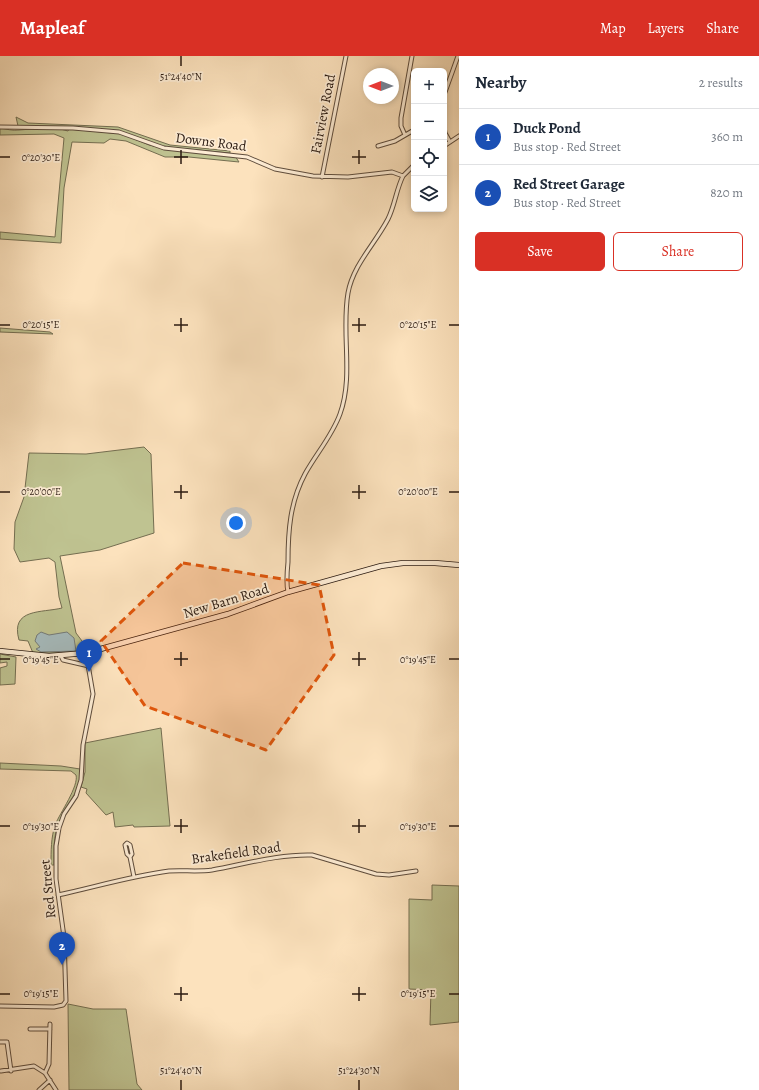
<!DOCTYPE html>
<meta charset="utf-8">
<style>
:root{--surface:#fff;--page:#f6f6f7;--text:#1f2937;--muted:#747a83;--line:#e0e1e3;--accent:#d93025}
body{margin:0;font-family:Alegreya,serif;background:var(--page);color:var(--text)}
.controls{position:absolute;right:12px;top:12px;display:grid;overflow:hidden;border-radius:6px;box-shadow:0 2px 6px #0003}
.controls button{width:36px;height:36px;display:grid;place-items:center;padding:0;border:0;border-bottom:1px solid var(--line);background:var(--surface);color:var(--text);font:20px sans-serif}
.compass{position:absolute;left:363px;top:12px;width:36px;height:36px;border-radius:50%;background:var(--surface);box-shadow:0 2px 6px #0003;rotate:270deg}
.you{position:absolute;left:236px;top:467px;width:14px;height:14px;margin:-10px;border:3px solid #fff;border-radius:50%;background:#1a73e8;box-shadow:0 0 0 6px #1a73e833}
.badge{display:grid;place-items:center;width:26px;height:26px;border-radius:50%;background:var(--accent);color:#fff;font-size:13px;font-weight:700}
.pin{position:absolute;translate:-50% -33px;filter:drop-shadow(0 1px 2px #0008)}
.pin::after{content:'';position:absolute;top:21px;width:14px;height:12px;background:inherit;clip-path:polygon(0 0,100% 0,50% 100%)}
.list{margin:0;padding:0;list-style:none}
h2{display:flex;justify-content:space-between;align-items:center;height:52px;margin:0;padding:0 16px;font-size:17px}
h2 small{font-size:13px;font-weight:400;color:var(--muted)}
.list li{display:grid;grid-template-columns:26px 1fr auto;gap:12px;align-items:center;box-sizing:border-box;height:56px;padding:0 16px;border-top:1px solid var(--line)}
.list b{display:block;font-size:15px;white-space:nowrap}
.list p{margin:0;font-size:13px;white-space:nowrap;color:var(--muted)}
.list em{font-size:13px;font-style:normal;color:var(--muted)}
.actions{display:flex;gap:8px;padding:12px 16px}
.actions a{flex:1;padding:9px 0;border:1px solid var(--accent);border-radius:6px;text-align:center;font-size:14px;color:var(--accent)}
.actions .main{background:var(--accent);color:#fff}
.icon{flex:none;width:22px;height:22px;fill:none;stroke:currentColor;stroke-width:2;stroke-linecap:round;stroke-linejoin:round}
.map{position:relative;flex:none;width:459px;height:1034px;overflow:hidden}
header{display:flex;align-items:center;gap:24px;box-sizing:border-box;height:56px;padding:0 20px;background:var(--accent);color:#fff}
header strong{font-size:19px}
nav{display:flex;gap:22px;margin-inline-start:auto;font-size:14px}
main{display:flex}
aside{flex:1;background:var(--surface)}
.map>svg:first-child{display:block}
.green{fill:#bfc391;stroke:#746e51}
.water{fill:#a5babc;stroke:#747a78}
.lines{fill:none;stroke-linecap:round;stroke-linejoin:round}
.street-casing{stroke:#5e4c3c;stroke-width:5}
.secondary-casing{stroke:#2a1a11;stroke-width:6}
.street{stroke:#fdecd4;stroke-width:3}
.secondary{stroke:#fdecd4;stroke-width:4.5}
.marked{fill:#de560c;fill-opacity:0.2;stroke:#de560c;stroke-width:3;stroke-dasharray:8 5;stroke-linejoin:round}
.ticks{fill:none;stroke:#2a1a11;stroke-width:1.5}
.labels{text-anchor:middle;dominant-baseline:central;stroke-width:3.5;stroke-linejoin:round;paint-order:stroke}
.street-label{font-size:14px;fill:#2a1a11;stroke:#fdecd4}
.ticks-label{font-size:10px;text-anchor:middle;fill:#2a1a11;stroke:#fdecd4;stroke-width:3.5;stroke-linejoin:round;paint-order:stroke}
</style>
<header>
<strong>Mapleaf</strong>
<nav><a>Map</a><a>Layers</a><a>Share</a></nav>
</header>
<main>
<div class="map">
<svg width="459" height="1034" viewBox="0 0 459 1034">
<rect width="100%" height="100%" fill="#fce2bd"/>
<filter id="stains"><feTurbulence type="fractalNoise" baseFrequency=".005" numOctaves="4"/><feColorMatrix values="0 0 0 0 .2 0 0 0 0 .09 0 0 0 0 .02 0 0 0 .5 -.17"/></filter>
<radialGradient id="worn" r=".72"><stop offset=".6" stop-color="#630" stop-opacity="0"/><stop offset="1" stop-color="#630" stop-opacity=".3"/></radialGradient>
<path class="green" d="M 16,61 L 28,67 L 118,71 L 170,89 L 230,95 L 230,97 L 165,91 L 116,75 L 75,71 L 18,70 Z
M 0,72 C 6,73 13,75 19,74 C 34,73 53,70 68,75 L 69,73 L 123,78 L 149,89 L 170,94 L 235,100 L 239,106 L 189,101 L 165,101 L 126,85 L 110,83 L 104,87 L 72,86 L 64,132 L 61,187 L 0,183 L 0,176 L 55,181 L 64,82 L 54,78 L 0,79 Z
M 0,272 L 50,276 L 53,278 L 0,276 Z
M 144,391 L 151,398 L 154,477 L 100,494 L 60,500 L 76,577 L 88,593 L 62,597 L 33,597 L 28,585 L 19,584 C 10,552 42,557 62,552 L 59,541 L 55,506 L 49,502 L 20,506 L 14,493 L 15,466 L 24,441 L 29,397 L 86,398 Z
M 0,598 L 16,601 L 15,628 L 0,629 L 0,612 L 7,610 L 7,606 L 0,607 Z
M 161,672 L 170,770 L 134,771 L 133,769 L 115,771 L 113,756 L 106,759 L 86,737 L 87,733 L 81,731 L 85,716 L 85,687 Z
M 0,707 L 61,710 L 80,713 C 82,734 67,748 59,767 C 53,780 54,795 54,809 L 51,809 C 51,795 51,782 55,769 C 60,757 79,730 76,719 L 71,715 L 0,713 Z
M 432,829 L 459,830 L 459,966 L 430,969 L 431,934 L 409,933 L 409,843 L 432,844 Z
M 68,948 L 93,953 L 126,953 L 137,1028 L 142,1034 L 69,1034 Z"/>
<path class="water" d="M 41,576 L 49,579 L 67,576 L 74,582 L 76,595 L 41,596 L 36,593 L 40,591 L 35,585 L 37,579 Z"/>
<g class="lines">
<defs>
<path id="street" d="M 444,39 L 458,0
M 444,70 L 445,77 L 450,86
M 0,71 L 73,72 L 119,76 L 164,92 L 247,101 L 275,113 L 313,120 L 348,121 L 392,116 L 403,120 L 414,109
M 405,79 L 401,70 L 401,62 L 412,0
M 378,90 L 395,85 L 414,74
M 444,90 L 459,80
M 322,121 L 346,0
M 288,536 C 286,527 287,516 288,506 C 288,475 290,446 305,418 C 316,398 332,380 340,358 C 354,319 341,277 348,237 C 353,209 375,188 388,163 C 395,149 396,134 403,120
M 61,600 L 63,604 L 89,610
M 130,801 L 127,798 L 125,789 L 127,787 L 130,789 L 132,798 L 130,801 L 134,821
M 58,839 C 95,831 131,820 169,815 C 183,814 198,816 212,814 C 245,808 279,798 312,799 L 376,818 L 389,819 L 416,815
M 0,950 L 54,951 L 63,949 L 66,945 L 64,881 L 56,823 L 56,790 L 59,772 L 64,758 L 76,740 L 81,724 L 83,689 L 93,638 L 86,597
M 30,973 L 50,973
M 0,986 L 7,986 L 11,1015
M 1,1015 L 34,1010 L 45,1017 L 56,1034
M 45,1017 L 49,1008 L 50,968
M 39,1034 L 50,1024"/>
<path id="secondary" d="M 0,595 L 49,600 L 86,597 L 228,558 L 288,536 L 381,510 L 403,507 L 435,507 L 459,509"/>
</defs>
<use href="#street" class="street-casing"/>
<use href="#secondary" class="secondary-casing"/>
<use href="#street" class="street"/>
<use href="#secondary" class="secondary"/>
</g>
<path class="marked" d="M 183,507 L 319,529 L 334,599 L 266,694 L 145,650 L 101,585 Z"/>
<path class="ticks" d="M 181,0 L 181,10M 181,94 L 181,108M 359,94 L 359,108M 0,101 L 10,101M 174,101 L 188,101M 352,101 L 366,101M 181,262 L 181,276M 359,262 L 359,276M 0,269 L 10,269M 174,269 L 188,269M 352,269 L 366,269M 449,269 L 459,269M 181,429 L 181,443M 359,429 L 359,443M 0,436 L 10,436M 174,436 L 188,436M 352,436 L 366,436M 449,436 L 459,436M 181,596 L 181,610M 359,596 L 359,610M 0,603 L 10,603M 174,603 L 188,603M 352,603 L 366,603M 449,603 L 459,603M 181,763 L 181,777M 359,763 L 359,777M 0,770 L 10,770M 174,770 L 188,770M 352,770 L 366,770M 449,770 L 459,770M 181,931 L 181,945M 359,931 L 359,945M 0,938 L 10,938M 174,938 L 188,938M 352,938 L 366,938M 449,938 L 459,938M 181,1024 L 181,1034M 359,1024 L 359,1034"/>
<g class="labels">
<g class="street-label">
<text transform="translate(323 58) rotate(-79)">Fairview Road</text>
<text transform="translate(211 86) rotate(7)">Downs Road</text>
<text transform="translate(226 545) rotate(-17)">New Barn Road</text>
<text transform="translate(236 797) rotate(-8)">Brakefield Road</text>
<text transform="translate(48 833) rotate(-96)">Red Street</text>
</g>
</g>
<g class="ticks-label">
<text x="181" y="24">51°24'40"N</text>
<text x="41" y="105">0°20'30"E</text>
<text x="418" y="272">0°20'15"E</text>
<text x="41" y="272">0°20'15"E</text>
<text x="418" y="439">0°20'00"E</text>
<text x="41" y="439">0°20'00"E</text>
<text x="41" y="607">0°19'45"E</text>
<text x="418" y="607">0°19'45"E</text>
<text x="41" y="774">0°19'30"E</text>
<text x="418" y="774">0°19'30"E</text>
<text x="41" y="941">0°19'15"E</text>
<text x="418" y="941">0°19'15"E</text>
<text x="181" y="1018">51°24'40"N</text>
<text x="359" y="1018">51°24'30"N</text>
</g>
<rect width="100%" height="100%" filter="url(#stains)"/>
<rect width="100%" height="100%" fill="url(#worn)"/>
</svg>
<div class="controls">
<button>+</button>
<button>−</button>
<button><svg class="icon" aria-label="locate" viewBox="0 0 24 24"><circle cx="12" cy="12" r="6"/><path d="M12 2v4M12 18v4M2 12h4M18 12h4"/></svg></button>
<button><svg class="icon" aria-label="layers" viewBox="0 0 24 24"><path d="M12 4l9 5-9 5-9-5zM3 14l9 5 9-5"/></svg></button>
</div>
<svg class="compass" viewBox="-18 -18 36 36"><path d="M0-13l5 13h-10z" fill="#e53935"/><path d="M0 13l5-13h-10z" fill="#747a83"/></svg>
<div class="you"></div>
<div class="pin badge" style="left:89px;top:616px;background:#1a4fb4">1</div>
<div class="pin badge" style="left:62px;top:909px;background:#1a4fb4">2</div>
</div>
<aside>
<h2>Nearby<small>2 results</small></h2>
<ul class="list">
<li><span class="badge" style="background:#1a4fb4">1</span><div><b>Duck Pond</b><p>Bus stop · Red Street</p></div><em>360 m</em></li>
<li><span class="badge" style="background:#1a4fb4">2</span><div><b>Red Street Garage</b><p>Bus stop · Red Street</p></div><em>820 m</em></li>
</ul>
<div class="actions"><a class="main">Save</a><a>Share</a></div>
</aside>
</main>
